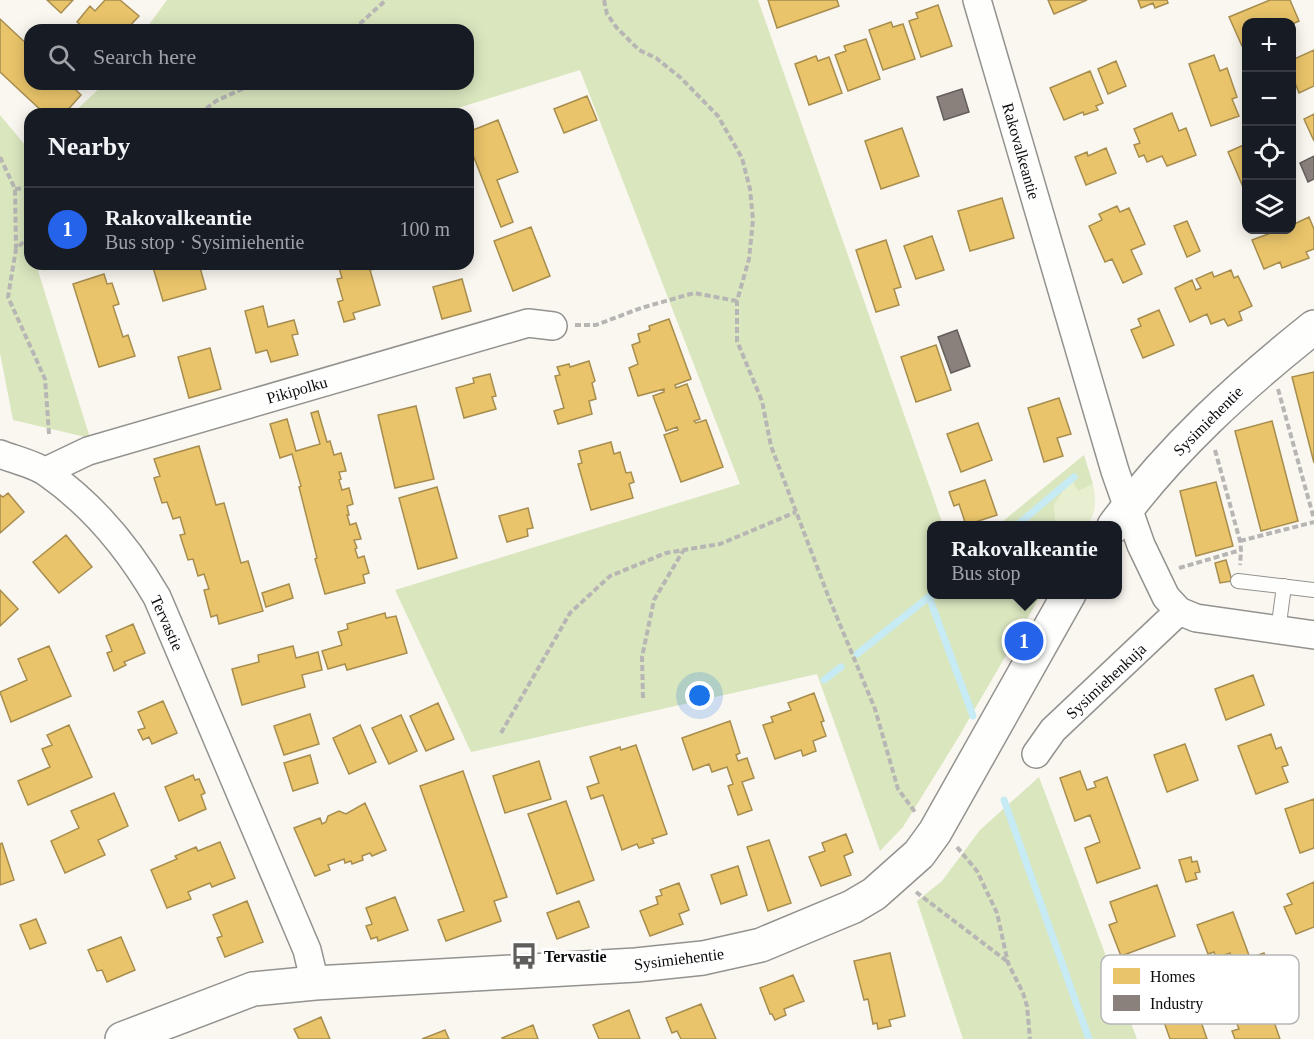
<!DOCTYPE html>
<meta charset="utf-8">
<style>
:root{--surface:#171b24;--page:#242831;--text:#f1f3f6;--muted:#9ea1a6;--line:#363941;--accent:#2563eb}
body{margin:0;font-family:Georgia,serif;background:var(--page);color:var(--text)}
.controls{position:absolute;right:18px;top:18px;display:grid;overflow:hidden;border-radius:12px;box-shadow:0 3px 15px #0003}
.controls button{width:54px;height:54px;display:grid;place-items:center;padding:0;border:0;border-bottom:2px solid var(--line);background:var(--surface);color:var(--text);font:30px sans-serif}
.you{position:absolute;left:700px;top:696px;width:21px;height:21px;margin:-15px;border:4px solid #fff;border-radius:50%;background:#1a73e8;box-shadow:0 0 0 9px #1a73e833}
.badge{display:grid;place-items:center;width:39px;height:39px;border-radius:50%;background:var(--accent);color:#fff;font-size:20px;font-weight:700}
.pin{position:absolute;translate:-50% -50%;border:3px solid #fff;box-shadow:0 2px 6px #0006}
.popup{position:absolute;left:927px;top:521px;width:195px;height:78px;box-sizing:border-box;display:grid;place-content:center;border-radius:12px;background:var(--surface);filter:drop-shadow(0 2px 4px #0005);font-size:20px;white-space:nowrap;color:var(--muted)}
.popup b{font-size:22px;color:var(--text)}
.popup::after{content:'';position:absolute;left:50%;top:100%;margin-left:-12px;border:12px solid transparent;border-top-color:var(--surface)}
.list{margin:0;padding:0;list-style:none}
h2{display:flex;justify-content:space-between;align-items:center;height:78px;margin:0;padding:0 24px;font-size:26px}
h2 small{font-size:20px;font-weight:400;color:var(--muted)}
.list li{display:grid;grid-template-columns:39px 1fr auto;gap:18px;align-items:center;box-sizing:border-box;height:84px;padding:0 24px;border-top:2px solid var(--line)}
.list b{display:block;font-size:22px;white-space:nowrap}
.list p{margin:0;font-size:20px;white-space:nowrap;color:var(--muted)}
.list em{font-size:20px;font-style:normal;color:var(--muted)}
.icon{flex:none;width:33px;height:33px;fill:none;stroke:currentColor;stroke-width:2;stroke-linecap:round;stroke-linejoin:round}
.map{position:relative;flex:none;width:1314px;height:1039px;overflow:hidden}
.search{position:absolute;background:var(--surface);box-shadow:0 3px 15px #0003;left:24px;top:24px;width:450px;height:66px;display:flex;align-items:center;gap:15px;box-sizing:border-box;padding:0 21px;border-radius:18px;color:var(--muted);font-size:22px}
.panel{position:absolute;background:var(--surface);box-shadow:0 3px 15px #0003;left:24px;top:108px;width:450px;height:162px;border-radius:18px}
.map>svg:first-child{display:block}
.green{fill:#e7efd0}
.forest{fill:#d9e6be}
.homes{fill:#e9c46a;stroke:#a78d4e;stroke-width:1.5}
.industry{fill:#8a817c;stroke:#645e5a;stroke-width:1.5}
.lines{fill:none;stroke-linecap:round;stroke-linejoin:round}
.stream{stroke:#c7ebf4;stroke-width:7}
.service-casing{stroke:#93928f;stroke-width:16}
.minor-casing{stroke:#93928f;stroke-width:30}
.tertiary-casing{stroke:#93928f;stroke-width:36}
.path{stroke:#b7b6b5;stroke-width:4;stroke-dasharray:6 3;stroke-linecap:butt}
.service{stroke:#fefefd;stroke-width:14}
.minor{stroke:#fefefd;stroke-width:27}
.tertiary{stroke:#fefefd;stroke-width:33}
.labels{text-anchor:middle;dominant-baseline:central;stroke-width:6;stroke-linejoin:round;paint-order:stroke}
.street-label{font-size:16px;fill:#0c0c0c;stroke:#fff}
.poi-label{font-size:16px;font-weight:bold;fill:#0c0c0c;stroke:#fff;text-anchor:start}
.key{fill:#fff;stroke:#b6b6b6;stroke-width:1.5}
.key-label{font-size:16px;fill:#0c0c0c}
</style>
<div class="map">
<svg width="1314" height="1039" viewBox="0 0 1314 1039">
<rect width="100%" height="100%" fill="#faf7f0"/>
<path class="green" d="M 1071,477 L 1078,490 L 1093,484 C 1096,500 1097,512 1087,525 L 1056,525 L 1054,505 Z"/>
<path class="forest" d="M 167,0 L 758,0 L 943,525 L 931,526 L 931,594 L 1041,595 L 958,738 L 903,827 L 880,851 L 817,674 L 471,752 L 395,590 L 740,484 L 580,70 L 439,114 L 72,114 L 104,84 L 468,84 L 468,30 L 145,30 Z
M 0,115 L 30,151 L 30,264 L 36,264 L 90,438 L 13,420 L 0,353 Z
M 1084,455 L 1093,484 L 1078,491 L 1071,478 L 1054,505 L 1056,525 L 998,525 Z
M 1039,777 L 1137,1039 L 963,1039 L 917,901 L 942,881 L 980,830 Z"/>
<path class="homes" d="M 47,0 L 73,0 L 61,13 Z
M 105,0 L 120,0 L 139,16 L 126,30 L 87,30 L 77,22 L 90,6 L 95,11 Z
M 768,0 L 837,0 L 839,6 L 777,28 Z
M 1048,0 L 1087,0 L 1054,14 Z
M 1138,0 L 1167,0 L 1168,3 L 1155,8 L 1153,3 L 1141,8 Z
M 1270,0 L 1290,0 L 1299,21 L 1292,24 L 1292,22 L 1246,22 L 1246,44 L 1242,46 L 1229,17 Z
M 938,5 L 952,46 L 921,57 L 909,21 L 918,18 L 916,13 Z
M 0,19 L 30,47 L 30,84 L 70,84 L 81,95 L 64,114 L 45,114 L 0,72 Z
M 891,22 L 893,27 L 903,24 L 915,59 L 883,70 L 869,30 Z
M 866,39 L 880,79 L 848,91 L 835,55 L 846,51 L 844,46 Z
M 1314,50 L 1314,86 L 1299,93 L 1292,75 L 1292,60 Z
M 1214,55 L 1220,71 L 1227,68 L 1237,97 L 1232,99 L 1239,116 L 1211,126 L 1189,64 Z
M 816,56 L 818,61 L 829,57 L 842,93 L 809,105 L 795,64 Z
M 1116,61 L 1126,86 L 1108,94 L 1098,69 Z
M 1090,71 L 1103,103 L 1096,106 L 1098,110 L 1084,115 L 1083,112 L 1064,120 L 1050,88 Z
M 587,96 L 597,120 L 564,133 L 554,109 Z
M 1172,113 L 1179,131 L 1186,128 L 1196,155 L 1167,166 L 1162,156 L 1147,162 L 1144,155 L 1139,157 L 1134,145 L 1140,143 L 1134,129 Z
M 1314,114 L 1314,141 L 1304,119 Z
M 498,120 L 518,172 L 497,180 L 513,222 L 501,227 L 468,142 L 468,132 Z
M 902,128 L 919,176 L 881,189 L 865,141 Z
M 1246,144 L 1246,194 L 1228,152 Z
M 1106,148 L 1116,173 L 1086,185 L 1075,157 L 1087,152 L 1088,156 Z
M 1002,198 L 1014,238 L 970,251 L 958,211 Z
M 1117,206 L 1120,212 L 1129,208 L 1145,244 L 1131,250 L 1142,274 L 1123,283 L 1112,259 L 1105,262 L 1089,226 L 1102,220 L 1099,214 Z
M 1309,217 L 1314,229 L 1314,249 L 1306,252 L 1309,258 L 1282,268 L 1280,262 L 1264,269 L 1252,240 L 1279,230 L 1292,230 L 1292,225 Z
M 1187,221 L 1200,251 L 1187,257 L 1174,226 Z
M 531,227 L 550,276 L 513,291 L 494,241 Z
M 932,236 L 944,270 L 916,279 L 904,246 Z
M 886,240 L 901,287 L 894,289 L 899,305 L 876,312 L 856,250 Z
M 152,264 L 199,264 L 206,289 L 163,301 Z
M 338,264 L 373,264 L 375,269 L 370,270 L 380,305 L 353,313 L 355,319 L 344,322 L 338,302 L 343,300 L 337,279 L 342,278 Z
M 1231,270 L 1234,278 L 1238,276 L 1252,306 L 1239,312 L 1242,320 L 1228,326 L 1224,319 L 1211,324 L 1207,314 L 1190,322 L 1175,288 L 1192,280 L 1196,290 L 1201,288 L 1196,279 L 1212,272 L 1214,277 Z
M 104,274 L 107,284 L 112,283 L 119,304 L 113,306 L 123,337 L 128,335 L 135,356 L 99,367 L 73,284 Z
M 462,279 L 471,311 L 442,319 L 433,287 Z
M 263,306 L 268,327 L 294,320 L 298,334 L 292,335 L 298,355 L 271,362 L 267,350 L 256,353 L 245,311 Z
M 1159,310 L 1174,345 L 1143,358 L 1131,330 L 1141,326 L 1138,319 Z
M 669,319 L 691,379 L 675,385 L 676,388 L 687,384 L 700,419 L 694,421 L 696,423 L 706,420 L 723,467 L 681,482 L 664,435 L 678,430 L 677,427 L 666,431 L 653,396 L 664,392 L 664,389 L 638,396 L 629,368 L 638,364 L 632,345 L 640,342 L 638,334 L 650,330 L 649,326 Z
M 936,345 L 951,390 L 916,402 L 901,357 Z
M 210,348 L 221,389 L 189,398 L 178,357 Z
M 589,361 L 595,381 L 592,383 L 596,399 L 589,401 L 592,414 L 558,424 L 554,411 L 564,408 L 555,376 L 560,375 L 557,367 L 569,364 L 570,367 Z
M 1314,372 L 1314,463 L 1292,377 Z
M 490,374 L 496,396 L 492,397 L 496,409 L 464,418 L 456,388 L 474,383 L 473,378 Z
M 1059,398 L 1071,434 L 1057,438 L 1063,456 L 1044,462 L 1028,408 Z
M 416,406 L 434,479 L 395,488 L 378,415 Z
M 318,411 L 327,442 L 330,441 L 334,455 L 341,453 L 346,471 L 339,472 L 341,479 L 339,480 L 342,490 L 349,488 L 353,504 L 347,506 L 349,515 L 347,515 L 350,525 L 356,523 L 361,539 L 354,540 L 357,548 L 355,549 L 358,558 L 364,556 L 369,573 L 363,575 L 365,583 L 325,594 L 315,559 L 317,558 L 299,487 L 301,486 L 292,454 L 280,458 L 270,424 L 287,419 L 296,451 L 320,444 L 311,413 Z
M 1272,421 L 1298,521 L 1261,531 L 1235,431 Z
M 978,423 L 992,460 L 961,472 L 947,434 Z
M 611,442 L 614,454 L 620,452 L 626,473 L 631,472 L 634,482 L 629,484 L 633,498 L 591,510 L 578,464 L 582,463 L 579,451 Z
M 199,446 L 216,505 L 224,503 L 241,563 L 248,561 L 263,611 L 219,624 L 217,615 L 211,617 L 204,590 L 209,589 L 204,574 L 198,576 L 193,559 L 188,560 L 180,535 L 185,534 L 180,517 L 173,519 L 167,502 L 162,503 L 154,478 L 160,476 L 154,459 Z
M 985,480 L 997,515 L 966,525 L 959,504 L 954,506 L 949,492 Z
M 1216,482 L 1233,546 L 1196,556 L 1180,491 Z
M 437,487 L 457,558 L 418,569 L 399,498 Z
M 8,493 L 24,512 L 0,533 L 0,495 L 3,497 Z
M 528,508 L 533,528 L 527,529 L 528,536 L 507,542 L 499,516 Z
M 66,535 L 92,567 L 59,593 L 33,562 Z
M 1226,560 L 1232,581 L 1220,583 L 1215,563 Z
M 289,584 L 293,598 L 266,607 L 262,593 Z
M 0,590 L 18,609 L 0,626 Z
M 385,613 L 386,618 L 396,616 L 407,653 L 347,670 L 345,664 L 328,669 L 322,651 L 342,645 L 338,632 L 348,629 L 347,624 Z
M 133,624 L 145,653 L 124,662 L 126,665 L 114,671 L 107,653 L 112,651 L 106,636 Z
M 49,646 L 71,696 L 11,722 L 0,692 L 27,680 L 18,659 Z
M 293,646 L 296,658 L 318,652 L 322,670 L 302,675 L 305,687 L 242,705 L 232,669 L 259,662 L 258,655 Z
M 1253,675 L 1264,705 L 1226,720 L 1215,689 Z
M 814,693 L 824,721 L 821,722 L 826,736 L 813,741 L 816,751 L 803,756 L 801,750 L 775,759 L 763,725 L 773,722 L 771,717 L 791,710 L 788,703 Z
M 163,701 L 177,733 L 152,744 L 149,737 L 143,740 L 138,730 L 145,728 L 138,712 Z
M 438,703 L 454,739 L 426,751 L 410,716 Z
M 310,714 L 319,744 L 284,755 L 274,726 Z
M 401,715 L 417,751 L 389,764 L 372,728 Z
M 730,721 L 740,753 L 736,755 L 738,761 L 747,758 L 754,778 L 742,782 L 752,810 L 738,815 L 728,786 L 733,784 L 727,767 L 712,772 L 709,764 L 693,770 L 682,738 Z
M 69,725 L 92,777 L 28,805 L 18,781 L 50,767 L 42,749 L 52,745 L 47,735 Z
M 360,725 L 376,762 L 349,774 L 333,738 Z
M 1271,734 L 1276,749 L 1281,747 L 1288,765 L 1282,767 L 1288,782 L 1256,794 L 1238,746 Z
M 1185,744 L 1198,780 L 1167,792 L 1154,755 Z
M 636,745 L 667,834 L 652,839 L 654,843 L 639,848 L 637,844 L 622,850 L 603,795 L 591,799 L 587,787 L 599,783 L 590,757 L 620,747 L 621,750 Z
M 310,755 L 318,783 L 293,791 L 284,763 Z
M 539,761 L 551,799 L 505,813 L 493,776 Z
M 463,771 L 507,897 L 494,901 L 501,921 L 446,941 L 438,920 L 464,911 L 420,786 Z
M 1080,771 L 1087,790 L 1096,787 L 1094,782 L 1107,777 L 1140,868 L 1097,883 L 1085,848 L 1100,842 L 1090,815 L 1075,821 L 1060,778 Z
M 193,775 L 195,780 L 199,779 L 205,793 L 201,795 L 206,809 L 179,821 L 165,787 Z
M 114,793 L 128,826 L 98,840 L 105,855 L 65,873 L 51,841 L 79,828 L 71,811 Z
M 1314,799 L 1314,848 L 1300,853 L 1285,809 Z
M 566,801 L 594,880 L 557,894 L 528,814 Z
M 365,803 L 386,850 L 372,856 L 370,853 L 362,856 L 363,860 L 352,864 L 351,861 L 345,863 L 344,859 L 328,865 L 330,870 L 315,876 L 294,828 L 320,818 L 322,824 L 326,822 L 328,816 L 339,811 L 346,814 Z
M 846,834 L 853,852 L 844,856 L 851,875 L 821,886 L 809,857 L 825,851 L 822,843 Z
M 769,840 L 791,903 L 768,911 L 747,847 Z
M 220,842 L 235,878 L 212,887 L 210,883 L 188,892 L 191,899 L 167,908 L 151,870 L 177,859 L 175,856 L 196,847 L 198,851 Z
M 2,843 L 14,880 L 0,885 L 0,844 Z
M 1191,857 L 1192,862 L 1197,861 L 1200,872 L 1195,873 L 1197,879 L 1186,882 L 1179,860 Z
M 738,866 L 747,895 L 721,904 L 711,875 Z
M 1314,882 L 1314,927 L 1296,934 L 1284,907 L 1292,904 L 1287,894 Z
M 679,883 L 689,910 L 679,914 L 683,924 L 650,936 L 640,911 L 658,904 L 656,897 L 662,895 L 660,890 Z
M 1157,885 L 1175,936 L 1121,956 L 1109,925 L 1117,922 L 1110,902 Z
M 395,897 L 408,930 L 378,941 L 377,937 L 371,939 L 366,926 L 372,924 L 366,908 Z
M 247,901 L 263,942 L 225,957 L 217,938 L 222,936 L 213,915 Z
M 579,901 L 589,927 L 557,939 L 547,913 Z
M 1233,912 L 1250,958 L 1264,953 L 1275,983 L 1262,987 L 1280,1039 L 1235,1039 L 1232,1031 L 1239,1029 L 1235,1019 L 1230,1021 L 1226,1010 L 1233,1007 L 1230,999 L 1241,995 L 1237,984 L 1230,987 L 1226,975 L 1233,973 L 1229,963 L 1233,961 L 1230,953 L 1216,958 L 1214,952 L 1208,954 L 1197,925 Z
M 36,919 L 46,943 L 30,949 L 20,925 Z
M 121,937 L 135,970 L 107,982 L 102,970 L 97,971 L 88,950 Z
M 890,953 L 905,1016 L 889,1020 L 891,1026 L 878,1029 L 877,1023 L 873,1024 L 868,999 L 864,1000 L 854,961 Z
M 1182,967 L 1207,1039 L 1170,1039 L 1149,979 Z
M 793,975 L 804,1001 L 784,1009 L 786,1015 L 775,1020 L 772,1014 L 770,1014 L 760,988 Z
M 701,1004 L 716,1039 L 681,1039 L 677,1031 L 672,1033 L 666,1018 Z
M 629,1010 L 640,1039 L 599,1039 L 593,1025 Z
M 321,1017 L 330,1039 L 299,1039 L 294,1029 Z
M 533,1025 L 538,1039 L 503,1039 L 502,1038 Z
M 445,1030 L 449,1039 L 422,1039 Z"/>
<path class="industry" d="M 962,89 L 969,112 L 944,120 L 937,97 Z
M 1314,156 L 1314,179 L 1308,182 L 1300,163 Z
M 957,330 L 970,366 L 951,373 L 938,337 Z"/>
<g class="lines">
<path class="stream" d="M 1016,526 L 1074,477
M 929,597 L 973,716
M 857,654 L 930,596
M 824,680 L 841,667
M 1004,800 L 1089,1039"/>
<defs>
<path id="service" d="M 1238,581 L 1314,590
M 1278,631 L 1284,586"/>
<path id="minor" d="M 977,0 L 1115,471 L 1141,545 L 1166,597 L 1179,611 L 1196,618 L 1314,635
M 0,454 C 15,460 35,464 47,473 C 93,505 129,549 157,597 L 307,950 L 315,983
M 46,471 L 88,451 L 528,323 L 553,326
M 1036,754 L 1053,730 L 1179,611"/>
<path id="tertiary" d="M 1114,526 C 1170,449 1240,386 1314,327
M 122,1039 L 253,989 L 315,983 L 636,965 L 703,958 L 761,945 L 852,907 L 874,894 L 919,854 L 935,832 L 1069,594"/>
</defs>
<use href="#service" class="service-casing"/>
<use href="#minor" class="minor-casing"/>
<use href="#tertiary" class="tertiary-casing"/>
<path class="path" d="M 604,0 L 607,14 L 617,28 L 639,50 L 656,58 L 681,78 L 718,116 L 742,158 L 750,189 L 753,220 L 749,259 L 737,301 L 737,341 L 762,401 L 771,446 L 829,598 L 875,709 L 898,789 L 915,812
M 353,30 L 386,0
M 199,114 L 216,101 L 253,84
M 0,157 L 15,189 L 16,248
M 15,189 L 30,188
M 30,236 L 16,249 L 8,297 L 45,379 L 49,434
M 575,325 L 596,325 L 641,308 L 694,293 L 737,301
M 1278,389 L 1314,519
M 1215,450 L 1240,541 L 1241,550 L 1240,565
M 1240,541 L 1314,522
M 1179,568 L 1241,550
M 643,698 L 642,657 L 654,600 L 683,551
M 501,733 L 570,613 L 610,576 L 666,553 L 720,544 L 796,512
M 957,847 L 977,871 L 997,913 L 1008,963 L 1023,993 L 1027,1006 L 1030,1039
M 916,892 L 1008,962"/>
<use href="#service" class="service"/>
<use href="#minor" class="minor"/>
<use href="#tertiary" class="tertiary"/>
</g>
<defs>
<symbol id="bus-bare" viewBox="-9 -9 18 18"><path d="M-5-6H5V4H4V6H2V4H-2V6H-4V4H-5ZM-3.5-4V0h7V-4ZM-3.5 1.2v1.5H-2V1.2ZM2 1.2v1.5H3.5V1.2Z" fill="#5f5e5c" stroke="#fff" stroke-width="2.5" paint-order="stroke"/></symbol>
</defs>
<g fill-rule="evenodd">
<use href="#bus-bare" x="505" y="937" width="38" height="38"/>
</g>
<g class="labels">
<g class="street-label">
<text transform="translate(1021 151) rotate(74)">Rakovalkeantie</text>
<text transform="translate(297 390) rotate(-16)">Pikipolku</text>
<text transform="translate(1208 421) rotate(-45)">Sysimiehentie</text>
<text transform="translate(167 623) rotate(66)">Tervastie</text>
<text transform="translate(1106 681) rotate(-43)">Sysimiehenkuja</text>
<text transform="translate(679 959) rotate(-7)">Sysimiehentie</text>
</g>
<g class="poi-label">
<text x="544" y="956">Tervastie</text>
</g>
</g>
<rect x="1101" y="955" width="198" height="69" rx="9" class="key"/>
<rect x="1113" y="968" width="27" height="16" fill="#e9c46a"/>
<rect x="1113" y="995" width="27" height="16" fill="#8a817c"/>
<g class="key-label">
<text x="1150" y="982">Homes</text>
<text x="1150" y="1009">Industry</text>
</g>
</svg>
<div class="controls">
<button>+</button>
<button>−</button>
<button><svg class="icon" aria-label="locate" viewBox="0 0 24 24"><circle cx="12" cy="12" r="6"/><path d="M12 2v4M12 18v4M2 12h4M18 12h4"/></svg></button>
<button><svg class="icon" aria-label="layers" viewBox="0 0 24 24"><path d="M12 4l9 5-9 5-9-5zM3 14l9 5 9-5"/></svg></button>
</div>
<div class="you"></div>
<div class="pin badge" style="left:1024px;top:641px">1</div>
<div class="popup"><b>Rakovalkeantie</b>Bus stop</div>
<div class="search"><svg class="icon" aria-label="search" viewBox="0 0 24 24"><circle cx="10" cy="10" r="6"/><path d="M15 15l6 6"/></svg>Search here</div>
<section class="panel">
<h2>Nearby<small></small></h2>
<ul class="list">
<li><span class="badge">1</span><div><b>Rakovalkeantie</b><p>Bus stop · Sysimiehentie</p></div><em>100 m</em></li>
</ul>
</section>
</div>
